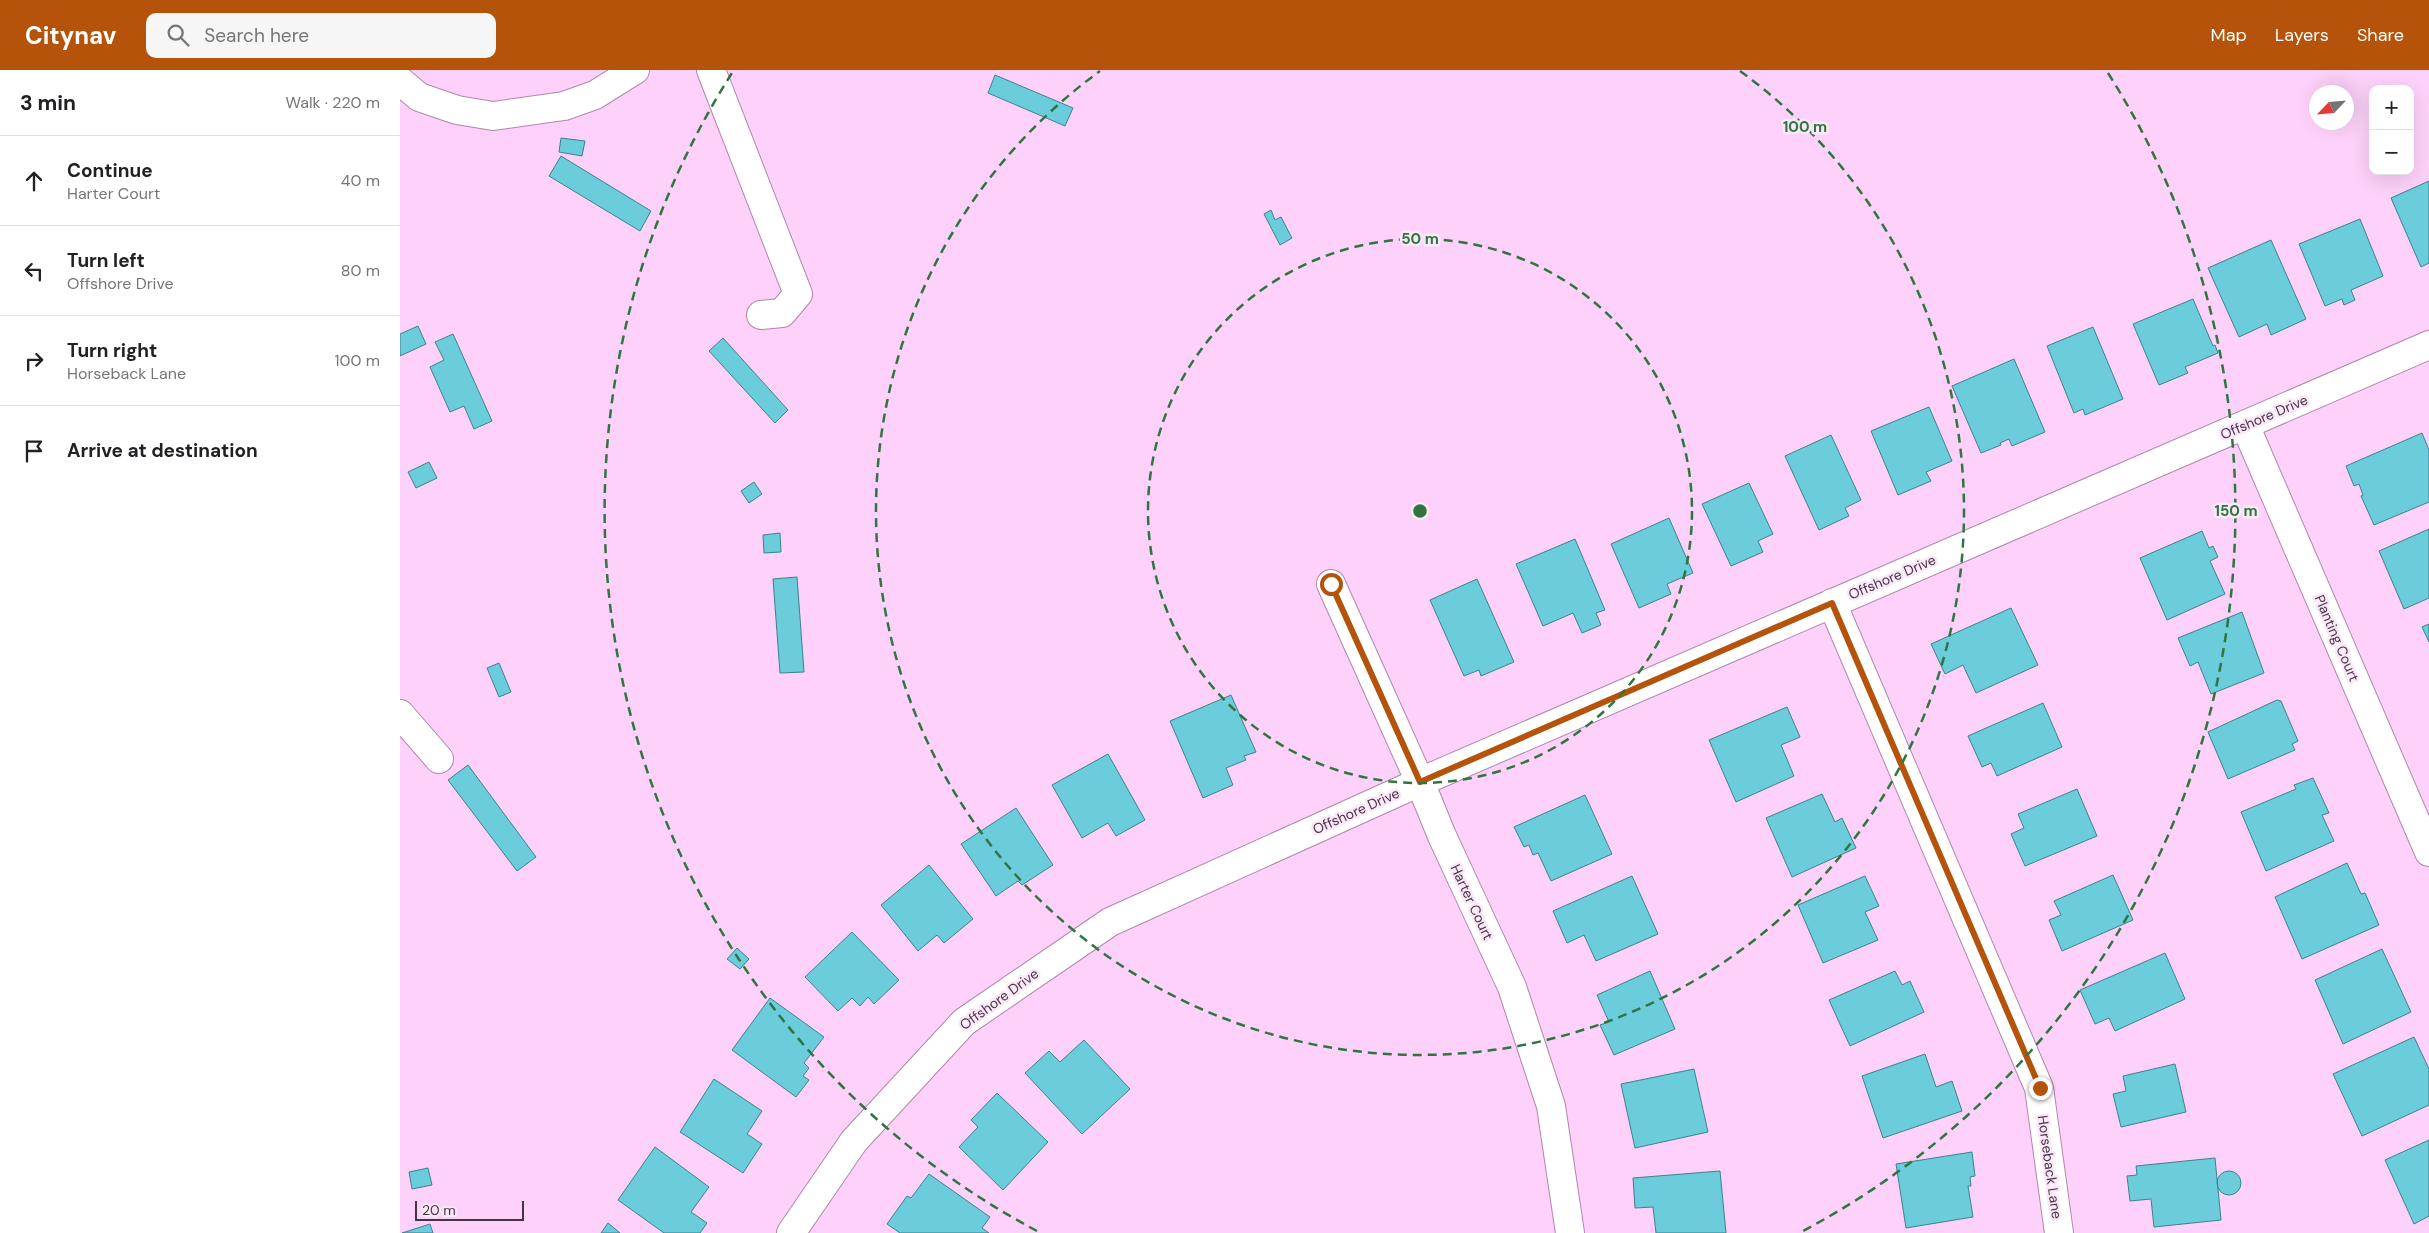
<!DOCTYPE html>
<meta charset="utf-8">
<style>
:root{--surface:#fff;--page:#f6f6f6;--text:#202124;--muted:#757577;--line:#e0e0e0;--accent:#b45309}
body{margin:0;font-family:"DM Sans",sans-serif;background:var(--page);color:var(--text)}
.controls{position:absolute;right:15px;top:15px;display:grid;overflow:hidden;border-radius:10px;box-shadow:0 5px 20px #0002}
.controls button{width:45px;height:45px;display:grid;place-items:center;padding:0;border:0;border-bottom:1px solid var(--line);background:var(--surface);color:var(--text);font:25px sans-serif}
.compass{position:absolute;left:1909px;top:15px;width:45px;height:45px;border-radius:50%;background:var(--surface);box-shadow:0 5px 20px #0002;rotate:244deg}
.scale{position:absolute;left:15px;bottom:12px;width:109px;box-sizing:border-box;padding-left:5px;border:2px solid #463444;border-top:0;font-size:14px;line-height:18px;white-space:nowrap;color:#463444;-webkit-text-stroke:4px #fae8f8;paint-order:stroke}
.stop{position:absolute;width:15px;height:15px;margin:-11px;border:4px solid #b45309;border-radius:50%;background:#fff}
.stop.end{background:#b45309;border-color:#fff;box-shadow:0 1px 5px #0008}
.list{margin:0;padding:0;list-style:none}
h2{display:flex;justify-content:space-between;align-items:center;height:65px;margin:0;padding:0 20px;font-size:21px}
h2 small{font-size:16px;font-weight:400;color:var(--muted)}
.list li{display:grid;grid-template-columns:32px 1fr auto;gap:15px;align-items:center;box-sizing:border-box;height:90px;padding:0 20px;border-top:1px solid var(--line)}
.list b{display:block;font-size:19px;white-space:nowrap}
.list p{margin:0;font-size:16px;white-space:nowrap;color:var(--muted)}
.list em{font-size:16px;font-style:normal;color:var(--muted)}
.icon{flex:none;width:28px;height:28px;fill:none;stroke:currentColor;stroke-width:2;stroke-linecap:round;stroke-linejoin:round}
.map{position:relative;flex:none;width:2029px;height:1163px;overflow:hidden}
header{display:flex;align-items:center;gap:30px;box-sizing:border-box;height:70px;padding:0 25px;background:var(--accent);color:#fff}
header strong{font-size:24px}
nav{display:flex;gap:28px;margin-inline-start:auto;font-size:18px}
.search{width:350px;height:45px;background:var(--page);display:flex;align-items:center;gap:12px;box-sizing:border-box;padding:0 18px;border-radius:10px;color:var(--muted);font-size:19px}
main{display:flex}
aside{flex:1;background:var(--surface)}
.map>svg:first-child{display:block}
.building{fill:#6bccdb;stroke:#3c828d}
.lines{fill:none;stroke-linecap:round;stroke-linejoin:round}
.minor-casing{stroke:#b087ad;stroke-width:30}
.minor{stroke:#fff;stroke-width:28}
.route{stroke:#b45309;stroke-width:6}
.ring{fill:none;stroke:#307540;stroke-width:2.5;stroke-dasharray:9 6}
.labels{text-anchor:middle;dominant-baseline:central;stroke-width:5;stroke-linejoin:round;paint-order:stroke}
.street-label{font-size:14px;fill:#463444;stroke:#fae8f8}
.centre{fill:#307540;stroke:#fae8f8;stroke-width:2.5}
.ring-label{font-size:15px;text-anchor:middle;font-weight:bold;fill:#307540;stroke:#fae8f8;stroke-width:5;stroke-linejoin:round;paint-order:stroke}
</style>
<header>
<strong>Citynav</strong>
<div class="search"><svg class="icon" aria-label="search" viewBox="0 0 24 24"><circle cx="10" cy="10" r="6"/><path d="M15 15l6 6"/></svg>Search here</div>
<nav><a>Map</a><a>Layers</a><a>Share</a></nav>
</header>
<main>
<aside>
<h2>3 min<small>Walk · 220 m</small></h2>
<ul class="list">
<li><svg class="icon" aria-label="ahead" viewBox="0 0 24 24"><path d="M12 20V5M6 11l6-6 6 6"/></svg><div><b>Continue</b><p>Harter Court</p></div><em>40 m</em></li>
<li><svg class="icon" aria-label="left" viewBox="0 0 24 24"><path d="M17 20v-9H6M10 6l-5 5 5 5"/></svg><div><b>Turn left</b><p>Offshore Drive</p></div><em>80 m</em></li>
<li><svg class="icon" aria-label="right" viewBox="0 0 24 24"><path d="M7 20v-9h11M14 6l5 5-5 5"/></svg><div><b>Turn right</b><p>Horseback Lane</p></div><em>100 m</em></li>
<li><svg class="icon" aria-label="arrive" viewBox="0 0 24 24"><path d="M6 21V4h12l-3 4 3 4H6"/></svg><div><b>Arrive at destination</b></div></li>
</ul>
</aside>
<div class="map">
<svg width="2029" height="1163" viewBox="0 0 2029 1163">
<rect width="100%" height="100%" fill="#fdd1f9"/>
<path class="building" d="M 595,5 L 673,38 L 665,56 L 588,23 Z
M 161,68 L 185,71 L 182,86 L 159,82 Z
M 161,86 L 251,141 L 240,161 L 149,106 Z
M 2029,111 L 2029,193 L 2021,197 L 1991,128 Z
M 871,140 L 875,150 L 881,147 L 892,168 L 880,175 L 864,144 Z
M 1960,149 L 1983,206 L 1951,220 L 1955,230 L 1944,235 L 1942,229 L 1925,236 L 1899,174 Z
M 1871,170 L 1906,249 L 1871,265 L 1867,254 L 1839,267 L 1808,198 Z
M 1793,229 L 1813,276 L 1815,275 L 1818,283 L 1785,297 L 1788,303 L 1759,315 L 1733,254 Z
M 18,256 L 26,274 L 0,286 L 0,264 Z
M 1693,257 L 1723,329 L 1685,345 L 1683,339 L 1674,343 L 1647,276 Z
M 53,264 L 92,351 L 74,359 L 64,336 L 50,342 L 30,297 L 44,290 L 35,272 Z
M 323,268 L 388,340 L 375,353 L 309,281 Z
M 1614,289 L 1645,362 L 1612,376 L 1609,369 L 1600,373 L 1601,375 L 1581,383 L 1552,316 Z
M 1529,337 L 1552,391 L 1526,402 L 1531,411 L 1498,425 L 1471,361 Z
M 2022,363 L 2029,380 L 2029,432 L 1974,455 L 1961,426 L 1963,425 L 1959,414 L 1954,416 L 1946,396 Z
M 1431,365 L 1461,430 L 1445,438 L 1449,446 L 1419,460 L 1385,386 Z
M 29,392 L 37,408 L 16,418 L 8,402 Z
M 354,412 L 362,424 L 349,433 L 341,421 Z
M 1349,413 L 1373,464 L 1358,471 L 1363,482 L 1331,496 L 1302,434 Z
M 1269,448 L 1293,503 L 1267,514 L 1271,524 L 1239,538 L 1211,474 Z
M 2029,459 L 2029,528 L 2004,539 L 1979,481 Z
M 1802,461 L 1809,478 L 1813,476 L 1818,487 L 1810,491 L 1825,524 L 1767,550 L 1740,488 Z
M 380,463 L 381,482 L 364,483 L 363,465 Z
M 1175,469 L 1205,540 L 1196,543 L 1201,555 L 1182,563 L 1173,543 L 1143,556 L 1116,494 Z
M 397,507 L 404,602 L 380,603 L 373,509 Z
M 1077,509 L 1114,592 L 1081,606 L 1079,600 L 1064,606 L 1030,530 Z
M 1611,538 L 1638,595 L 1576,623 L 1563,595 L 1545,604 L 1531,574 Z
M 1842,542 L 1864,603 L 1811,624 L 1798,592 L 1790,596 L 1778,568 Z
M 2029,554 L 2029,572 L 2022,557 Z
M 99,593 L 111,622 L 99,627 L 87,598 Z
M 831,625 L 856,682 L 844,686 L 846,690 L 826,698 L 833,715 L 803,728 L 770,651 Z
M 1877,630 L 1881,631 L 1898,671 L 1892,674 L 1895,680 L 1828,709 L 1808,662 Z
M 1643,633 L 1662,677 L 1597,706 L 1591,693 L 1582,697 L 1568,666 Z
M 1387,637 L 1400,667 L 1381,675 L 1394,706 L 1336,732 L 1309,670 Z
M 708,684 L 745,750 L 716,766 L 708,753 L 682,768 L 652,715 Z
M 68,695 L 136,787 L 117,801 L 48,710 Z
M 1913,708 L 1929,743 L 1922,745 L 1934,771 L 1866,801 L 1841,742 L 1896,719 L 1894,715 Z
M 1677,719 L 1697,766 L 1625,796 L 1611,764 L 1624,758 L 1618,744 Z
M 1422,724 L 1435,752 L 1442,748 L 1456,778 L 1392,807 L 1366,748 Z
M 1185,725 L 1212,784 L 1151,811 L 1138,783 L 1133,785 L 1129,775 L 1124,777 L 1114,757 Z
M 616,738 L 653,795 L 622,815 L 618,811 L 596,826 L 561,774 Z
M 1947,793 L 1961,824 L 1965,823 L 1979,855 L 1902,889 L 1875,827 Z
M 529,795 L 573,849 L 544,873 L 537,865 L 518,881 L 481,835 Z
M 1713,805 L 1733,850 L 1662,881 L 1649,850 L 1661,845 L 1654,831 Z
M 1232,806 L 1258,864 L 1196,891 L 1184,865 L 1167,873 L 1153,841 Z
M 1465,806 L 1479,836 L 1465,842 L 1478,870 L 1423,893 L 1398,835 Z
M 452,862 L 499,910 L 474,934 L 468,927 L 460,936 L 452,928 L 438,941 L 405,907 Z
M 337,878 L 349,889 L 340,899 L 327,889 Z
M 1982,879 L 2011,942 L 1943,974 L 1915,910 Z
M 1765,883 L 1785,929 L 1715,961 L 1709,948 L 1695,954 L 1680,920 Z
M 1250,901 L 1275,959 L 1214,985 L 1200,955 L 1209,952 L 1197,925 Z
M 1495,901 L 1502,915 L 1510,911 L 1524,942 L 1450,976 L 1429,930 Z
M 370,928 L 424,967 L 404,993 L 409,998 L 403,1006 L 409,1010 L 396,1027 L 332,980 Z
M 2014,967 L 2029,999 L 2029,1035 L 1962,1066 L 1933,1004 Z
M 684,970 L 730,1019 L 682,1064 L 625,1003 L 649,981 L 660,992 Z
M 1525,984 L 1536,1017 L 1552,1011 L 1562,1041 L 1483,1068 L 1462,1006 Z
M 1775,994 L 1786,1042 L 1721,1057 L 1713,1024 L 1726,1021 L 1723,1006 Z
M 1294,999 L 1308,1062 L 1235,1078 L 1221,1014 Z
M 314,1009 L 362,1041 L 347,1064 L 362,1074 L 343,1103 L 280,1062 Z
M 597,1023 L 648,1072 L 603,1120 L 559,1077 L 578,1057 L 571,1050 Z
M 2029,1070 L 2029,1146 L 2014,1154 L 1985,1090 Z
M 255,1077 L 309,1117 L 291,1142 L 307,1153 L 300,1163 L 264,1163 L 218,1130 Z
M 1572,1082 L 1575,1106 L 1570,1107 L 1571,1116 L 1568,1116 L 1573,1147 L 1506,1158 L 1496,1094 Z
M 1815,1088 L 1821,1150 L 1754,1157 L 1751,1129 L 1730,1131 L 1727,1106 L 1737,1105 L 1736,1096 Z
M 28,1098 L 32,1115 L 12,1119 L 9,1102 Z
M 1320,1101 L 1326,1163 L 1256,1163 L 1253,1137 L 1235,1138 L 1233,1108 Z
M1817 1113a12 12 0 1 1 24 0a12 12 0 1 1-24 0Z
M 529,1104 L 590,1147 L 582,1158 L 589,1163 L 500,1163 L 487,1154 L 507,1126 L 511,1128 Z
M 208,1153 L 220,1163 L 201,1163 Z
M 30,1154 L 33,1163 L 2,1163 Z"/>
<g class="lines">
<defs>
<path id="minor" d="M 311,0 L 398,224 L 382,243 L 361,245
M 0,11 L 19,27 L 57,40 L 93,46 L 164,36 L 195,25 L 235,0
M 1845,355 L 2029,782
M 931,514 L 1020,712 L 1042,766 L 1112,917 L 1151,1036 L 1170,1163
M 1432,533 L 1639,1018 L 1659,1163
M 0,644 L 39,689
M 391,1163 L 454,1071 L 564,952 L 710,852 L 1020,712 L 2029,275"/>
</defs>
<use href="#minor" class="minor-casing"/>
<use href="#minor" class="minor"/>
</g>
<g class="lines">
<path class="route" d="M 931,514 L 1020,712 L 1432,533 L 1640,1018"/>
</g>
<g class="ring">
<circle cx="1020" cy="441" r="272"/>
<path d="M1340 1A544 544 0 1 1 700 1"/>
<path d="M637 1161A816 816 0 0 1 332 3M1708 3A816 816 0 0 1 1403 1161"/>
</g>
<g class="labels">
<g class="street-label">
<text transform="translate(1864 347) rotate(-23)">Offshore Drive</text>
<text transform="translate(1492 507) rotate(-23)">Offshore Drive</text>
<text transform="translate(1937 568) rotate(67)">Planting Court</text>
<text transform="translate(956 741) rotate(-24)">Offshore Drive</text>
<text transform="translate(1072 832) rotate(65)">Harter Court</text>
<text transform="translate(599 929) rotate(-36)">Offshore Drive</text>
<text transform="translate(1650 1097) rotate(82)">Horseback Lane</text>
</g>
</g>
<circle cx="1020" cy="441" r="8" class="centre"/>
<g class="ring-label">
<text x="1405" y="62">100 m</text>
<text x="1020" y="174">50 m</text>
<text x="1836" y="446">150 m</text>
</g>
</svg>
<div class="controls">
<button>+</button>
<button>−</button>
</div>
<svg class="compass" viewBox="-18 -18 36 36"><path d="M0-13l5 13h-10z" fill="#e53935"/><path d="M0 13l5-13h-10z" fill="#757577"/></svg>
<div class="scale">20 m</div>
<div class="stop" style="left:931px;top:514px"></div>
<div class="stop end" style="left:1640px;top:1018px"></div>
</div>
</main>
